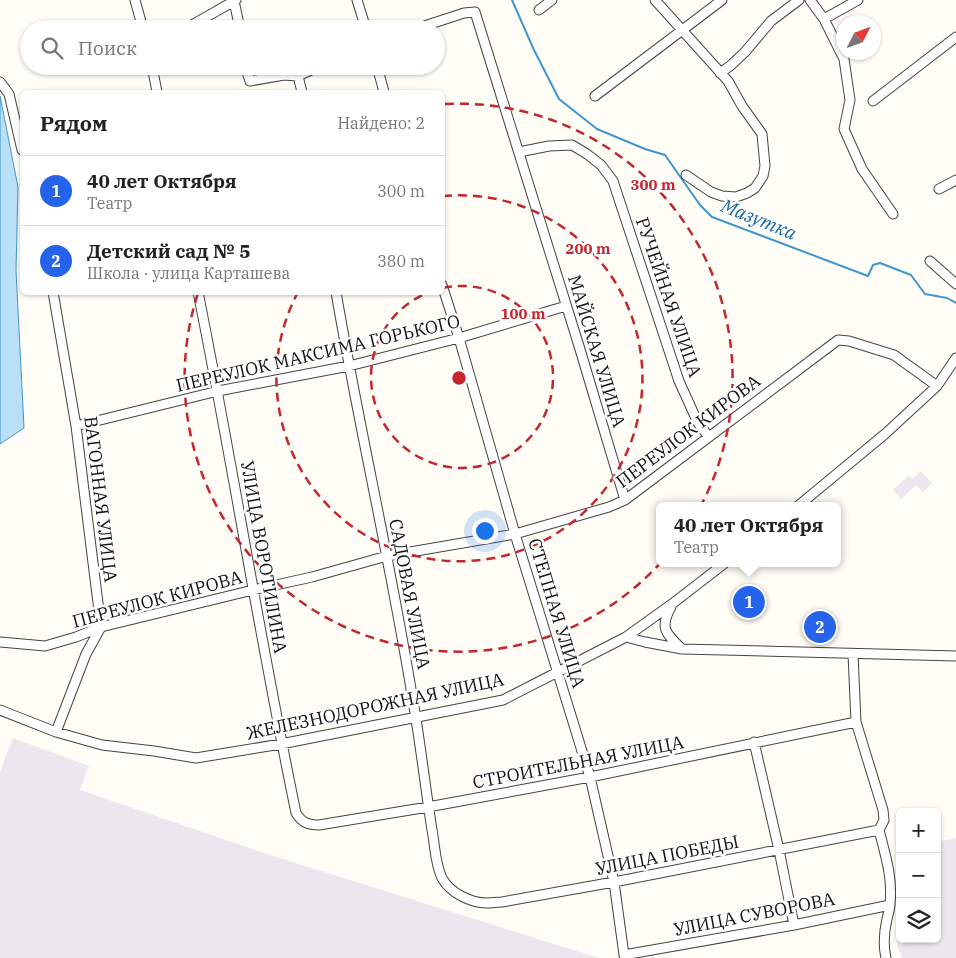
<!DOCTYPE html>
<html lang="ru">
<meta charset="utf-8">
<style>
:root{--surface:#fff;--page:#f2f2f2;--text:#222;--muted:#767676;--line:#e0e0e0;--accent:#2563eb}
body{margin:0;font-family:"IBM Plex Serif",serif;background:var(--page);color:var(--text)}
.controls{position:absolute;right:15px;bottom:15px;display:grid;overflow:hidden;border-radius:8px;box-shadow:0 1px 4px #0004}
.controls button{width:45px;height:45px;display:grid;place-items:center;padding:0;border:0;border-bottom:1px solid var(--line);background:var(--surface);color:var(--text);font:25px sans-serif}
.compass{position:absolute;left:836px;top:15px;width:45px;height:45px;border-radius:50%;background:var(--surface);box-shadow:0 1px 4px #0004;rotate:48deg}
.you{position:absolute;left:484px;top:530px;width:18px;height:18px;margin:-12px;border:4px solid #fff;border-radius:50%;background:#1a73e8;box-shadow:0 0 0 8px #1a73e833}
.badge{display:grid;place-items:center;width:32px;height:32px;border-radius:50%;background:var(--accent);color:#fff;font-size:16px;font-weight:700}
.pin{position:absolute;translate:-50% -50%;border:2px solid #fff;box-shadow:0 1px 5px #0006}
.popup{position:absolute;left:656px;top:502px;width:185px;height:65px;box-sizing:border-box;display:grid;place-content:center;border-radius:8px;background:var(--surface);filter:drop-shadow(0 1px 4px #0005);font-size:16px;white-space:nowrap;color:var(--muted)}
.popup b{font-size:19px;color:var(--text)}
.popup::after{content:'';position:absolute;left:50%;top:100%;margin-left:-10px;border:10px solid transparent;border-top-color:var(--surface)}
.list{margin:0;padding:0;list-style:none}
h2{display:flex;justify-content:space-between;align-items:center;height:65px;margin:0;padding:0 20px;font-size:21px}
h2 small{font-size:16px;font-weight:400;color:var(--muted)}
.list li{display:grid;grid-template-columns:32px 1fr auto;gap:15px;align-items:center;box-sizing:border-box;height:70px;padding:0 20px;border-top:1px solid var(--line)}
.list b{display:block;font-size:19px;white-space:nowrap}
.list p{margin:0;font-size:16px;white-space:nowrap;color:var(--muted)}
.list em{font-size:16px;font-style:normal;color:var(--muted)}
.icon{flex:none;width:28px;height:28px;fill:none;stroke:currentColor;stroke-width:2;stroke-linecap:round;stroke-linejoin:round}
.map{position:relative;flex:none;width:956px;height:958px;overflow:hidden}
.search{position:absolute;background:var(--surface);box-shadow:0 1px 4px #0004;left:20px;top:20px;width:425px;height:55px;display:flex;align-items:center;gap:12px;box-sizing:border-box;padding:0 18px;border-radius:28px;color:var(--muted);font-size:19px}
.panel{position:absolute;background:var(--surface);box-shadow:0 1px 4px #0004;left:20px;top:90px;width:425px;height:205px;border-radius:8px}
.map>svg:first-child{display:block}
.industrial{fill:#eee6ef}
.water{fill:#b9e0f7;stroke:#3f96cf}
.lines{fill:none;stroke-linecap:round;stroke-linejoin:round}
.stream{stroke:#3f96cf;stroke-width:2}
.minor-casing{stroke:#444;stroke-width:11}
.minor{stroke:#fff;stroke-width:9}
.ring{fill:none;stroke:#c4262e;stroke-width:2.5;stroke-dasharray:9 6}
.labels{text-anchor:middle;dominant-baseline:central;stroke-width:5;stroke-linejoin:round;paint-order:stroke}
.street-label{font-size:18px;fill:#111;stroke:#fff}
.water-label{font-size:19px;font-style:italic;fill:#1768a6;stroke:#fff}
.centre{fill:#c4262e;stroke:#fff;stroke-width:2.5}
.ring-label{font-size:15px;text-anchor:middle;font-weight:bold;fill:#c4262e;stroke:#fff;stroke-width:5;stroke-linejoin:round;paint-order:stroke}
</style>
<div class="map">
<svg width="956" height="958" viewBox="0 0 956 958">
<rect width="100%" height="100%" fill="#fffdf5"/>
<path class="industrial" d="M 921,471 L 932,483 L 923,492 L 916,485 L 901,499 L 893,490 L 908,476 L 912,479 Z
M 13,738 L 89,766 L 80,790 L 267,854 L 599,958 L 0,958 L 0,772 Z
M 956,838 L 956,958 L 902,958 L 897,945 L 900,878 L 900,939 L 937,939 L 937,842 Z"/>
<path class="water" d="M 0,96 L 18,187 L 16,270 L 24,428 L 0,444 Z"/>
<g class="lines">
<path class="stream" d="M 512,0 L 534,50 L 559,99 L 597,129 L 645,149 L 665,155 L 700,205 L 712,217 L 868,276 L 873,265 L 880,263 L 911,275 L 925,294 L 947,298 L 956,303"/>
<defs>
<path id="minor" d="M 135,0 L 143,29
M 357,0 L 366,29
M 655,0 L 728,81 L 742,106 L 762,134 L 765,166 L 763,176 L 755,188 L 747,193 L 736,197 L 722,196 L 711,192 L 686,175
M 810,0 L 824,19 L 844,59 L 850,100 L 844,129 L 862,169 L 893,214
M 234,1 L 240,29
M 539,10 L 552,0
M 824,19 L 858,0
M 185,29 L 236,0
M 415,29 L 464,13 L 475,12 L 579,346 L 625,500
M 152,66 L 157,92
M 247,66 L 247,72 L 250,81 L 284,75 L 298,76 L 320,66
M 377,66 L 384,92
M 720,73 L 730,66 L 745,52 L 771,21 L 799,0
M 298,76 L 302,92
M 0,82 L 9,94 L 22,150
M 595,96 L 722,0
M 873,101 L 956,37
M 519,152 L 549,146 L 572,145 L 587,154 L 601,165 L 613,181 L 679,381 L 698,423 L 709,437
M 939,189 L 956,180
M 930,261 L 956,284
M 442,285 L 459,338 L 515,534 L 590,777 L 614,882 L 624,955 L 794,925 L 890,905
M 53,292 L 76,426 L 101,627 L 86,654 L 56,732
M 198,292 C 233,466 260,640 296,813 C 302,823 309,825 319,825 L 428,807 L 590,777 L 856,722
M 336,292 C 359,427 390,560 412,695 C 420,740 425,785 432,830 C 435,845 435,864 442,878 C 450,893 471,903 487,903 C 492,903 497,902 502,902 L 614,882 L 879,830
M 76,426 L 218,391 L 349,366 L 459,338 L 566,306
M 798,506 L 885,434 L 937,386 L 956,358
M 671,607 C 659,628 666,634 682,649 L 956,656
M 626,637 L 645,642 L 682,649
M 0,642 L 45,646 L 76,637 L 101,627 L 253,590 L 312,577 L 387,556 L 515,534 L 609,507 L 625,500 L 838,340 L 849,341 L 894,355 L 937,386
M 853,654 L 856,722 L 883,810 L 884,820 L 879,830 C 885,854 893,878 890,904 C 890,909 888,914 887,919 C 884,932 883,945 886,958
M 0,710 L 56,732 L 102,745 L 154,751 L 196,758 L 281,744 L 503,700 L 626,637 L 672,604 L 725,563
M 754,742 L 779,850 L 794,925"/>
</defs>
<use href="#minor" class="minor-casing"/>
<use href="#minor" class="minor"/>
</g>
<g class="ring">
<path d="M443 288A91 91 0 1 1 427 293"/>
<path d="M443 196A183 183 0 1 1 297 294"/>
<path d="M445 104A274 274 0 1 1 198 293"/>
</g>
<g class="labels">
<g class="street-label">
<text transform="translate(669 297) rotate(71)">РУЧЕЙНАЯ УЛИЦА</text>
<text transform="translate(597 351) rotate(73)">МАЙСКАЯ УЛИЦА</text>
<text transform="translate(318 353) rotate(-13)">ПЕРЕУЛОК МАКСИМА ГОРЬКОГО</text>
<text transform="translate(688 431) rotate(-37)">ПЕРЕУЛОК КИРОВА</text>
<text transform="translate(101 499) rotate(83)">ВАГОННАЯ УЛИЦА</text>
<text transform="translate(264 557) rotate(80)">УЛИЦА ВОРОТИЛИНА</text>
<text transform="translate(410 594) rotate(79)">САДОВАЯ УЛИЦА</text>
<text transform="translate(157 599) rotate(-15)">ПЕРЕУЛОК КИРОВА</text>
<text transform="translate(557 613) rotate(73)">СТЕПНАЯ УЛИЦА</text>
<text transform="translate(375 706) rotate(-12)">ЖЕЛЕЗНОДОРОЖНАЯ УЛИЦА</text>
<text transform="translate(578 762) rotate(-11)">СТРОИТЕЛЬНАЯ УЛИЦА</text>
<text transform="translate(667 855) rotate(-11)">УЛИЦА ПОБЕДЫ</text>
<text transform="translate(754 914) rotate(-11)">УЛИЦА СУВОРОВА</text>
</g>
<g class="water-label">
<text transform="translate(759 219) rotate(22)">Мазутка</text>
</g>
</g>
<circle cx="459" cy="378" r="8" class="centre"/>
<g class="ring-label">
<text x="653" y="190">300 m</text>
<text x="588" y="254">200 m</text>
<text x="523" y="319">100 m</text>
</g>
</svg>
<div class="controls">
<button>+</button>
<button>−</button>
<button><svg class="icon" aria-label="layers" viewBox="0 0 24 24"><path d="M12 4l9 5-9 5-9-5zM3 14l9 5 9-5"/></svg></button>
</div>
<svg class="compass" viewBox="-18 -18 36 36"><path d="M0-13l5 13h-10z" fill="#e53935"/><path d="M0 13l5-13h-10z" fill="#767676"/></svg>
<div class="you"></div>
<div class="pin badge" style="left:749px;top:602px">1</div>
<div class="popup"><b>40 лет Октября</b>Театр</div>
<div class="pin badge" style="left:820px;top:627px">2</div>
<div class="search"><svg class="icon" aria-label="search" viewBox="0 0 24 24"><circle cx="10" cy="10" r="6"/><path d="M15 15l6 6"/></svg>Поиск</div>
<section class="panel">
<h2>Рядом<small>Найдено: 2</small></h2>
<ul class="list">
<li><span class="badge">1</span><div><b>40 лет Октября</b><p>Театр</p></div><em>300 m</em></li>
<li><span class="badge">2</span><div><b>Детский сад № 5</b><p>Школа · улица Карташева</p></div><em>380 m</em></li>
</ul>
</section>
</div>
